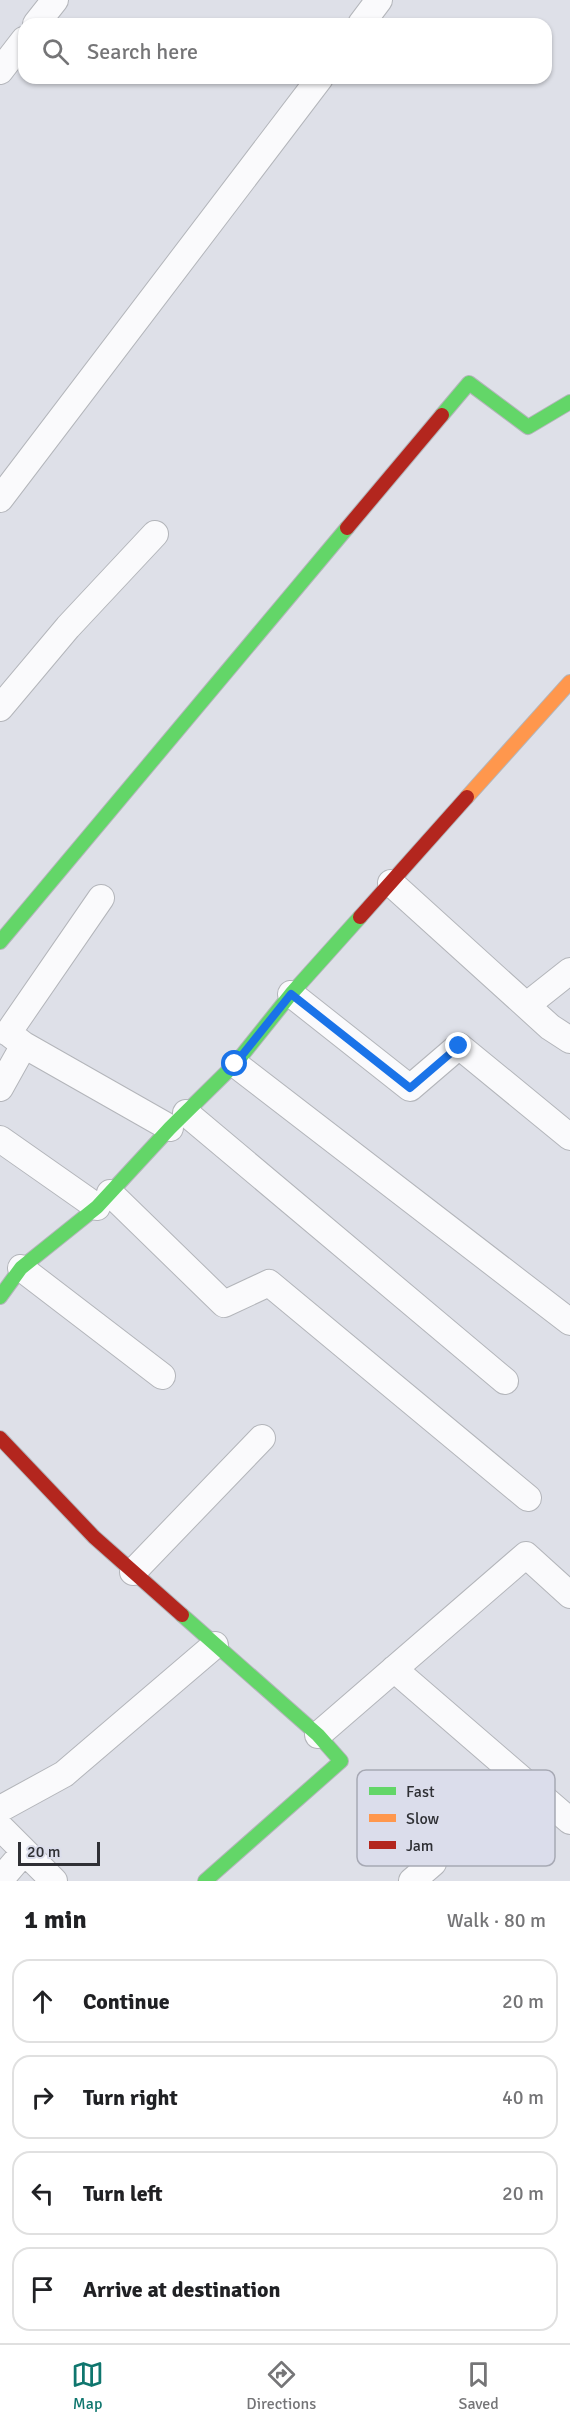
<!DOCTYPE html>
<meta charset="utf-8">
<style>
:root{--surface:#fff;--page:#f2f2f2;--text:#202124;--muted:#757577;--line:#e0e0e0;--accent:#0f766e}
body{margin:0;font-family:Signika,sans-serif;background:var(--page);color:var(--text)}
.scale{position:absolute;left:18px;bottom:15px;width:82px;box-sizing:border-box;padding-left:6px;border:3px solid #2f3035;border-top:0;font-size:16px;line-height:21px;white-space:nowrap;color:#2f3035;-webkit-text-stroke:4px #dbddeb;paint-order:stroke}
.stop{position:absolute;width:18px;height:18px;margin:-14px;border:4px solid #1a73e8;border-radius:50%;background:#fff}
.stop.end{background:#1a73e8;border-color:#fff;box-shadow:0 2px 6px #0008}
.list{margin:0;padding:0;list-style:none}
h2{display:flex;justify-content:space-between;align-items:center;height:78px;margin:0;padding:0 24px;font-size:26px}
h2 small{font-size:20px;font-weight:400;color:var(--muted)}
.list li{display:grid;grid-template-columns:39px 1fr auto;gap:18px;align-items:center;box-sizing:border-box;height:84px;margin:0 12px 12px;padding:0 12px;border:2px solid var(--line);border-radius:18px}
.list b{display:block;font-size:22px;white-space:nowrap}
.list em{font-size:20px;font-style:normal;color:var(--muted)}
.icon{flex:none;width:33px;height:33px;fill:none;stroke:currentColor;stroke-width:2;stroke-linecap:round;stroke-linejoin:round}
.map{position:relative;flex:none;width:570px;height:1881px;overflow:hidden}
.search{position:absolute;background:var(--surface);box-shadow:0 2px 4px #0004;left:18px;right:18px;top:18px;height:66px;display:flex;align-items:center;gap:15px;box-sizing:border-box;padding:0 21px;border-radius:18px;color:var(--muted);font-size:22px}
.sheet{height:462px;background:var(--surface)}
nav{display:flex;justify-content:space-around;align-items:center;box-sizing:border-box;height:84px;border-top:2px solid var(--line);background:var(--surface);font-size:16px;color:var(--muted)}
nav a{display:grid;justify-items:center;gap:3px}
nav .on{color:var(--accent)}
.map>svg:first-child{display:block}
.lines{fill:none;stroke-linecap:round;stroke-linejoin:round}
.street-casing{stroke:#b3b5ba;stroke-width:28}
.fast-casing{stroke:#b3b5ba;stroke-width:16}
.slow-casing{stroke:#b3b5ba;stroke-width:16}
.jam-casing{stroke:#b3b5ba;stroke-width:16}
.street{stroke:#fafafc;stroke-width:26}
.fast{stroke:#63d668;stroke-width:14}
.slow{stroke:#ff974d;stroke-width:14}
.jam{stroke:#b3261e;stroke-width:14}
.route{stroke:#1a73e8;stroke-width:8}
.key{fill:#dbddeb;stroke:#a7a9b4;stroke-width:1.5}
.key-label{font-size:16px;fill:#2f3035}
</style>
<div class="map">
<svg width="570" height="1881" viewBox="0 0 570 1881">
<rect width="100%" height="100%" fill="#dee0e8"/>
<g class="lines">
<defs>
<path id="street" d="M 36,24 L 55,0
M 361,24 L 379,0
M 0,71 L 24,40
M 0,499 L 320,78
M 0,708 L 68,627 L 155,534
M 391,883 L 550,1027 L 570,1040
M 291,994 L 410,1088 L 459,1046 L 570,1137
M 527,1005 L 570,971
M 8,1033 L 101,898
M 24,1045 L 170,1128
M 235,1064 L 570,1322
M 0,1088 L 24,1045 L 11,1035
M 186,1113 L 505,1381
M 0,1139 L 97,1207
M 110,1193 L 224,1304 L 269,1283 L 528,1498
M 21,1268 L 162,1376
M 133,1572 L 262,1438
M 394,1669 L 570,1821
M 318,1735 L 526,1555 L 570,1595
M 0,1809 L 64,1774 L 215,1645
M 0,1827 L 54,1881
M 0,1880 L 24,1852
M 412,1881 L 433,1863"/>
<path id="fast" d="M 442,415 L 469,383 L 528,427 L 570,402
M 0,942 L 347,528
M 0,1297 L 21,1268 L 97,1207 L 170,1128 L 235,1064 L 291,994 L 360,917
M 182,1615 L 318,1735 L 341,1761 L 205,1881"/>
<path id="slow" d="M 467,797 L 570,682"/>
<path id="jam" d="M 347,528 L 442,415
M 360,917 L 467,797
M 0,1438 L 94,1537 L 182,1615"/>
</defs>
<use href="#street" class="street-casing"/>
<use href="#fast" class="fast-casing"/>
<use href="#slow" class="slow-casing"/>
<use href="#jam" class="jam-casing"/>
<use href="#street" class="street"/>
<use href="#fast" class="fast"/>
<use href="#slow" class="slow"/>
<use href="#jam" class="jam"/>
</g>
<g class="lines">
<path class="route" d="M 235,1064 L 291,994 L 410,1088 L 459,1046"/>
</g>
<rect x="357" y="1770" width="198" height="96" rx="9" class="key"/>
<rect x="369" y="1787" width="27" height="8" fill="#63d668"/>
<rect x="369" y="1814" width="27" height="8" fill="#ff974d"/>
<rect x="369" y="1841" width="27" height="8" fill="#b3261e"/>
<g class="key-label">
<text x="406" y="1797">Fast</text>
<text x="406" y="1824">Slow</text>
<text x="406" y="1851">Jam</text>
</g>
</svg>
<div class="scale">20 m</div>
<div class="stop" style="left:235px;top:1064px"></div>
<div class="stop end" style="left:459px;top:1046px"></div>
<div class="search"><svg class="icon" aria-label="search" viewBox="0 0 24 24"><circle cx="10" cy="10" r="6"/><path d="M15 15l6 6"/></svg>Search here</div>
</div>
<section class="sheet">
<h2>1 min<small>Walk · 80 m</small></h2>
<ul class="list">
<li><svg class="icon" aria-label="ahead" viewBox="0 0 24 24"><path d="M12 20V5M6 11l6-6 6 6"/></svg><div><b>Continue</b></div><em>20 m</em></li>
<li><svg class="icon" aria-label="right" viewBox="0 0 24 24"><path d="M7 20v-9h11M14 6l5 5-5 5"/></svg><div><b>Turn right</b></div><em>40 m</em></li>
<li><svg class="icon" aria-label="left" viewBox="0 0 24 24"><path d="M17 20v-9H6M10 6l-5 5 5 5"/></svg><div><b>Turn left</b></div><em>20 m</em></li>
<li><svg class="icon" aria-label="arrive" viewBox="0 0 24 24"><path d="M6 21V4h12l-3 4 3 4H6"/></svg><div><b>Arrive at destination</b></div></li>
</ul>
</section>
<nav>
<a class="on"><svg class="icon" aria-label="map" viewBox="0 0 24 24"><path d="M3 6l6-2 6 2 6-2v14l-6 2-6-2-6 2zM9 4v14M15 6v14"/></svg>Map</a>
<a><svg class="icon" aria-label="directions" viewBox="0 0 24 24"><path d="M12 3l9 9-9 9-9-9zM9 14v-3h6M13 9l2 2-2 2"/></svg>Directions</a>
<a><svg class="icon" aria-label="saved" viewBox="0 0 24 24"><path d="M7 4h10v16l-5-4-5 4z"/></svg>Saved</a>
</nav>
